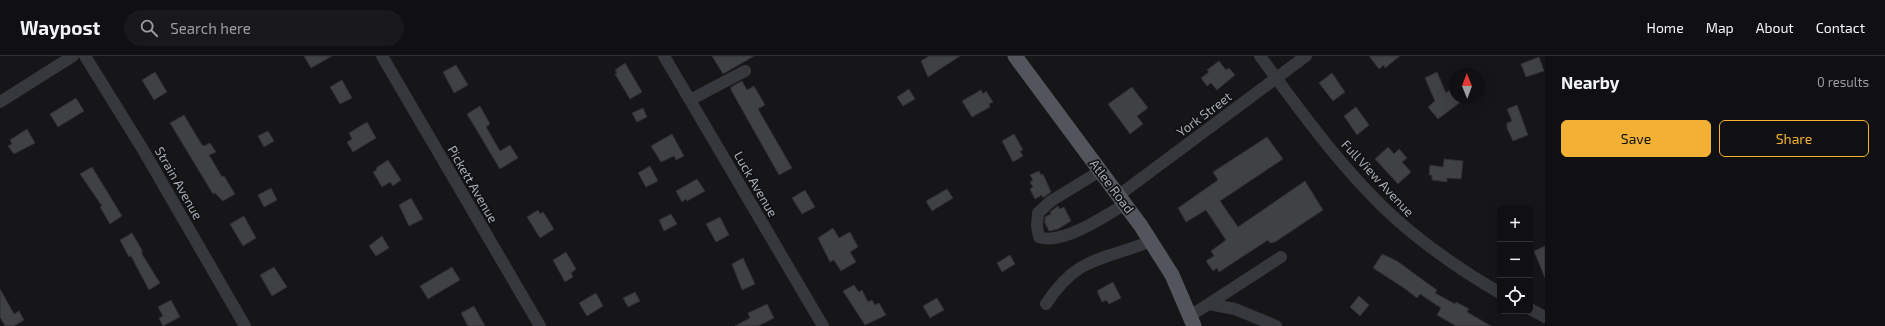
<!DOCTYPE html>
<meta charset="utf-8">
<style>
:root{--surface:#101012;--page:#19191b;--text:#f1f3f6;--muted:#9c9d9f;--line:#303032;--accent:#f2b134}
body{margin:0;font-family:"Exo 2",sans-serif;background:var(--page);color:var(--text)}
.controls{position:absolute;right:12px;bottom:12px;display:grid;overflow:hidden;border-radius:6px;box-shadow:0 4px 16px #0002}
.controls button{width:36px;height:36px;display:grid;place-items:center;padding:0;border:0;border-bottom:1px solid var(--line);background:var(--surface);color:var(--text);font:20px sans-serif}
.compass{position:absolute;left:1449px;top:12px;width:36px;height:36px;border-radius:50%;background:var(--surface);box-shadow:0 4px 16px #0002;rotate:359deg}
.list{margin:0;padding:0;list-style:none}
h2{display:flex;justify-content:space-between;align-items:center;height:52px;margin:0;padding:0 16px;font-size:17px}
h2 small{font-size:13px;font-weight:400;color:var(--muted)}
.actions{display:flex;gap:8px;padding:12px 16px}
.actions a{flex:1;padding:9px 0;border:1px solid var(--accent);border-radius:6px;text-align:center;font-size:14px;color:var(--accent)}
.actions .main{background:var(--accent);color:#111}
.icon{flex:none;width:22px;height:22px;fill:none;stroke:currentColor;stroke-width:2;stroke-linecap:round;stroke-linejoin:round}
.map{position:relative;flex:none;width:1545px;height:270px;overflow:hidden}
header{display:flex;align-items:center;gap:24px;box-sizing:border-box;height:56px;padding:0 20px;background:var(--surface);border-bottom:1px solid var(--line)}
header strong{font-size:19px}
nav{display:flex;gap:22px;margin-inline-start:auto;font-size:14px}
.search{width:280px;height:36px;background:var(--page);display:flex;align-items:center;gap:10px;box-sizing:border-box;padding:0 14px;border-radius:22px;color:var(--muted);font-size:15px}
main{display:flex}
aside{flex:1;background:var(--surface)}
.map>svg:first-child{display:block}
.building{fill:#404145;stroke:#303034}
.lines{fill:none;stroke-linecap:round;stroke-linejoin:round}
.minor{stroke:#37383d;stroke-width:12}
.major{stroke:#53555c;stroke-width:15}
.labels{text-anchor:middle;dominant-baseline:central;stroke-width:3.5;stroke-linejoin:round;paint-order:stroke}
.street-label{font-size:13px;fill:#a8adb8;stroke:#111113}
</style>
<header>
<strong>Waypost</strong>
<div class="search"><svg class="icon" aria-label="search" viewBox="0 0 24 24"><circle cx="10" cy="10" r="6"/><path d="M15 15l6 6"/></svg>Search here</div>
<nav><a>Home</a><a>Map</a><a>About</a><a>Contact</a></nav>
</header>
<main>
<div class="map">
<svg width="1545" height="270" viewBox="0 0 1545 270">
<rect width="100%" height="100%" fill="#161618"/>
<path class="building" d="M 304,0 L 332,0 L 311,12 Z
M 712,0 L 754,0 L 723,18 Z
M 929,0 L 960,0 L 928,21 L 921,5 Z
M 1369,0 L 1400,0 L 1385,12 L 1384,9 L 1379,13 Z
M 1539,1 L 1544,15 L 1526,21 L 1521,8 Z
M 1219,5 L 1226,14 L 1229,12 L 1235,19 L 1217,34 L 1211,27 L 1207,30 L 1201,22 L 1209,16 L 1207,14 Z
M 625,7 L 642,36 L 630,43 L 615,18 L 617,17 L 615,14 Z
M 456,9 L 468,29 L 454,37 L 443,16 Z
M 155,16 L 167,36 L 154,44 L 142,24 Z
M 1437,16 L 1446,37 L 1450,34 L 1455,42 L 1466,42 L 1438,63 L 1428,51 L 1435,45 L 1425,22 Z
M 1332,17 L 1345,36 L 1333,45 L 1319,27 Z
M 342,24 L 352,42 L 340,48 L 330,31 Z
M 742,25 L 747,34 L 754,30 L 765,49 L 758,53 L 792,112 L 779,119 L 731,34 L 731,31 Z
M 1132,31 L 1148,52 L 1137,60 L 1143,68 L 1130,78 L 1108,48 Z
M 909,33 L 915,43 L 903,50 L 897,41 Z
M 981,34 L 983,38 L 986,35 L 993,46 L 989,48 L 990,51 L 972,61 L 962,45 Z
M 76,42 L 84,55 L 58,71 L 50,58 Z
M 1517,49 L 1528,79 L 1513,85 L 1507,72 L 1507,67 L 1512,65 L 1507,53 Z
M 480,50 L 490,68 L 486,71 L 500,95 L 510,89 L 518,102 L 500,113 L 467,58 Z
M 1356,51 L 1369,69 L 1357,79 L 1344,60 Z
M 643,52 L 647,61 L 637,66 L 632,57 Z
M 184,59 L 202,89 L 204,90 L 210,87 L 216,96 L 209,99 L 222,121 L 224,120 L 235,138 L 223,145 L 215,137 L 213,138 L 170,67 Z
M 367,66 L 376,82 L 353,96 L 347,86 L 352,83 L 349,77 Z
M 27,73 L 35,87 L 14,98 L 8,90 L 12,88 L 10,84 Z
M 268,75 L 274,85 L 264,91 L 258,80 Z
M 672,78 L 684,100 L 676,104 L 674,100 L 661,106 L 651,90 Z
M 1014,78 L 1023,94 L 1020,95 L 1023,100 L 1013,106 L 1002,85 Z
M 1267,81 L 1283,103 L 1220,145 L 1238,171 L 1305,125 L 1323,154 L 1275,186 L 1270,187 L 1268,184 L 1219,216 L 1217,212 L 1213,215 L 1206,205 L 1214,200 L 1211,195 L 1226,184 L 1206,154 L 1186,166 L 1178,152 L 1218,124 L 1213,116 Z
M 1388,91 L 1394,98 L 1399,93 L 1407,102 L 1402,106 L 1411,116 L 1398,128 L 1375,103 Z
M 1444,103 L 1463,105 L 1461,123 L 1447,122 L 1447,126 L 1432,124 L 1432,119 L 1429,119 L 1430,109 L 1443,111 Z
M 388,104 L 401,124 L 393,130 L 390,126 L 382,131 L 373,116 L 377,114 L 376,112 Z
M 650,110 L 658,125 L 646,131 L 638,117 Z
M 92,111 L 122,160 L 110,168 L 100,151 L 102,150 L 80,118 Z
M 1039,115 L 1041,119 L 1043,118 L 1051,136 L 1043,142 L 1042,139 L 1035,143 L 1030,133 L 1033,131 L 1030,126 L 1033,124 L 1030,119 Z
M 697,123 L 705,135 L 687,145 L 686,143 L 682,146 L 676,135 Z
M 271,132 L 277,144 L 264,151 L 258,139 Z
M 947,133 L 953,142 L 932,155 L 926,145 Z
M 805,134 L 815,151 L 802,158 L 792,142 Z
M 411,142 L 423,163 L 409,170 L 399,149 Z
M 1058,150 L 1060,153 L 1064,151 L 1071,165 L 1058,173 L 1049,175 L 1045,167 L 1045,161 L 1051,158 L 1050,156 Z
M 538,154 L 540,158 L 543,156 L 554,173 L 540,182 L 527,161 Z
M 671,158 L 677,168 L 664,175 L 659,164 Z
M 244,160 L 256,182 L 243,190 L 230,168 Z
M 720,161 L 729,179 L 716,186 L 706,168 Z
M 833,172 L 839,182 L 850,176 L 858,191 L 850,196 L 856,206 L 841,215 L 834,204 L 830,206 L 818,182 Z
M 132,177 L 142,194 L 142,198 L 160,227 L 149,234 L 131,200 L 129,201 L 120,184 Z
M 382,180 L 389,192 L 376,200 L 369,190 Z
M 1545,190 L 1545,222 L 1534,195 Z
M 566,196 L 576,213 L 571,217 L 573,221 L 565,226 L 553,204 Z
M 1382,198 L 1397,205 L 1427,227 L 1437,234 L 1435,237 L 1455,248 L 1456,246 L 1469,253 L 1467,256 L 1491,270 L 1456,270 L 1437,259 L 1441,252 L 1420,238 L 1417,242 L 1404,232 L 1373,212 Z
M 1010,199 L 1015,208 L 1002,216 L 997,207 Z
M 743,202 L 755,228 L 742,234 L 732,208 Z
M 274,211 L 287,231 L 272,240 L 260,219 Z
M 452,211 L 460,224 L 428,243 L 420,230 Z
M 1113,226 L 1121,242 L 1109,248 L 1106,244 L 1102,246 L 1097,235 Z
M 854,229 L 859,236 L 862,234 L 868,246 L 872,244 L 875,249 L 879,247 L 886,259 L 865,269 L 843,235 Z
M 0,233 L 14,258 L 19,255 L 24,264 L 14,270 L 5,270 L 0,261 Z
M 635,236 L 640,245 L 628,251 L 623,242 Z
M 596,237 L 603,250 L 587,260 L 579,247 Z
M 1359,240 L 1369,249 L 1360,260 L 1350,251 Z
M 937,242 L 944,254 L 930,262 L 923,250 Z
M 171,244 L 180,261 L 163,270 L 159,262 L 163,260 L 158,251 Z
M 767,248 L 774,262 L 758,270 L 735,270 L 750,262 L 748,257 Z
M 474,250 L 480,261 L 485,270 L 468,270 L 461,257 Z"/>
<g class="lines">
<path class="minor" d="M 85,0 L 142,92 L 245,270
M 382,0 L 540,270
M 664,0 L 823,270
M 1260,0 C 1303,59 1350,124 1405,171 C 1435,196 1467,218 1500,237
M 690,44 L 745,15
M 0,46 L 73,0
M 1100,115 L 1051,145 L 1038,157 L 1037,170 L 1039,181 C 1060,190 1106,160 1125,148
M 1119,139 L 1306,0
M 1046,248 C 1078,199 1102,205 1151,185
M 1209,248 L 1235,253 L 1276,270
M 1530,253 L 1545,261
M 1190,260 L 1281,201"/>
<path class="major" d="M 1015,0 L 1141,170 L 1172,219 L 1194,270"/>
</g>
<g class="labels">
<g class="street-label">
<text transform="translate(1204 58) rotate(-37)">York Street</text>
<text transform="translate(1378 122) rotate(47)">Full View Avenue</text>
<text transform="translate(179 127) rotate(60)">Strain Avenue</text>
<text transform="translate(473 128) rotate(60)">Pickett Avenue</text>
<text transform="translate(756 128) rotate(60)">Luck Avenue</text>
<text transform="translate(1112 130) rotate(53)">Atlee Road</text>
</g>
</g>
</svg>
<div class="controls">
<button>+</button>
<button>−</button>
<button><svg class="icon" aria-label="locate" viewBox="0 0 24 24"><circle cx="12" cy="12" r="6"/><path d="M12 2v4M12 18v4M2 12h4M18 12h4"/></svg></button>
</div>
<svg class="compass" viewBox="-18 -18 36 36"><path d="M0-13l5 13h-10z" fill="#e53935"/><path d="M0 13l5-13h-10z" fill="#9c9d9f"/></svg>
</div>
<aside>
<h2>Nearby<small>0 results</small></h2>
<ul class="list">
</ul>
<div class="actions"><a class="main">Save</a><a>Share</a></div>
</aside>
</main>
